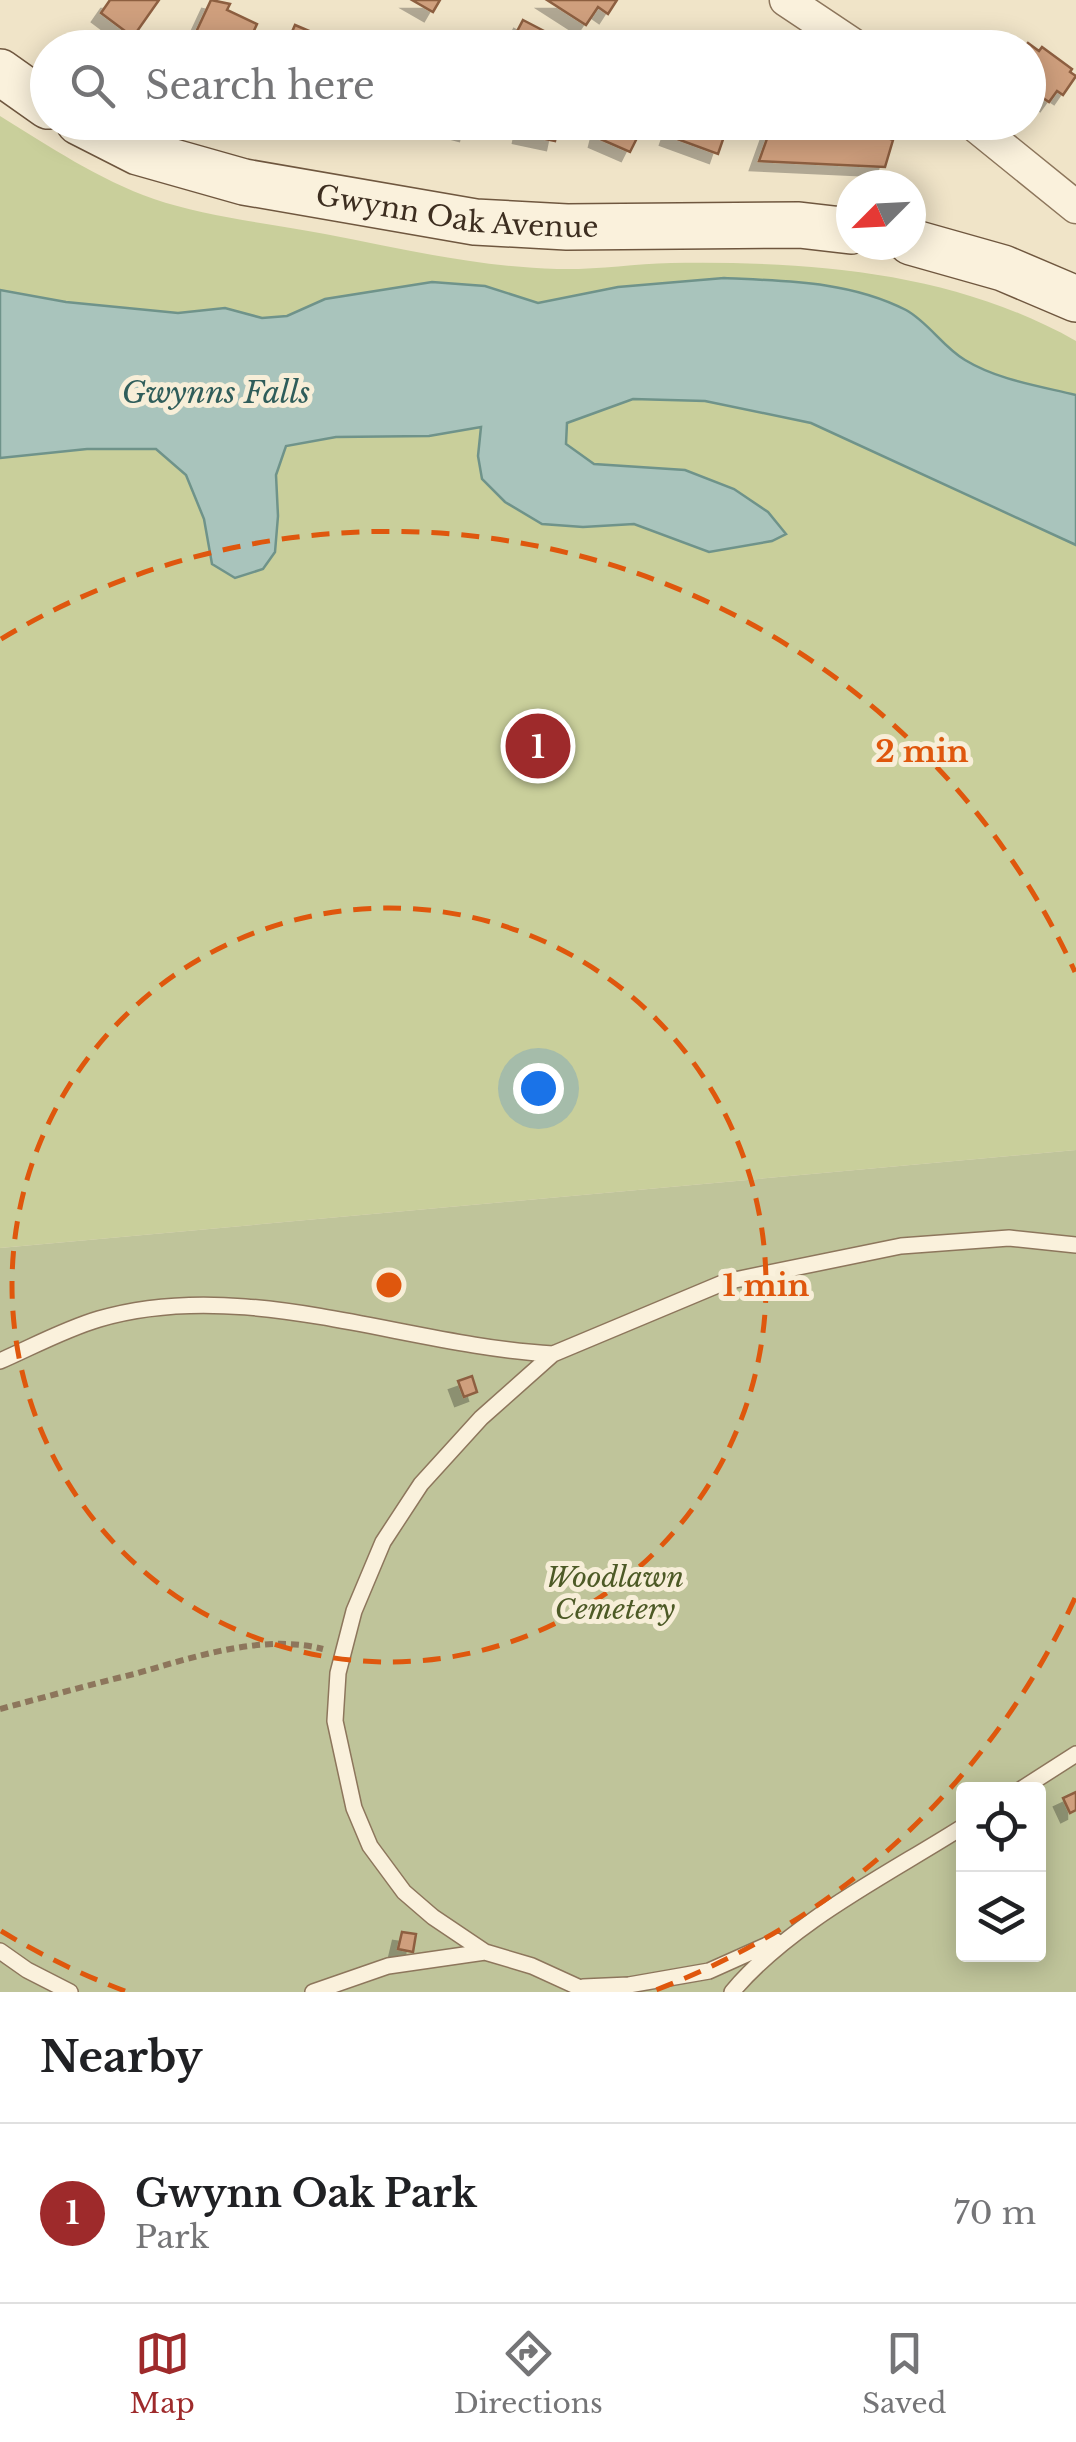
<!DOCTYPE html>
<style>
:root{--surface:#fff;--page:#f6f6f6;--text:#202124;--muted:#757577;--line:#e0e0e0;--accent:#9e2a2b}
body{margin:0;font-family:"Libre Baskerville",serif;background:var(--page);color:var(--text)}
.controls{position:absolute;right:30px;bottom:30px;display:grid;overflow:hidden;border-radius:10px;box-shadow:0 5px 25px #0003}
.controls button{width:90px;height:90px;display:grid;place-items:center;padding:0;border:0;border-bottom:2px solid var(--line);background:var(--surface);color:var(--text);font:50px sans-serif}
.compass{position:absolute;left:836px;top:170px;width:90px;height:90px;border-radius:50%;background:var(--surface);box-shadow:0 5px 25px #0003;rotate:246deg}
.you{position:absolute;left:538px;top:1088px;width:35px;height:35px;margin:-25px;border:8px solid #fff;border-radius:50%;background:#1a73e8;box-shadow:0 0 0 15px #1a73e833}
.badge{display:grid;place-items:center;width:65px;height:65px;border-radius:50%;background:var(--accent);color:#fff;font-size:32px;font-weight:700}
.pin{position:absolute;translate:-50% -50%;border:5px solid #fff;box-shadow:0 2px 10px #0006}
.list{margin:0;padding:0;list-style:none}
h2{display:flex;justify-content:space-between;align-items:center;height:130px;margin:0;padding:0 40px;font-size:42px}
h2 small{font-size:32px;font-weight:400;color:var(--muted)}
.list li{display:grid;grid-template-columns:65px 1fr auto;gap:30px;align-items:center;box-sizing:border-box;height:180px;padding:0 40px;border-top:2px solid var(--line)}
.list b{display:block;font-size:38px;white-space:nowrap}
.list p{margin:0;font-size:32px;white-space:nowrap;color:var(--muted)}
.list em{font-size:32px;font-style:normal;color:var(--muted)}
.icon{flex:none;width:55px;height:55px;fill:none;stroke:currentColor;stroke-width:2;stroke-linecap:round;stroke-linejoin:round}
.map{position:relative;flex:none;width:1076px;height:1992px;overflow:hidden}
.search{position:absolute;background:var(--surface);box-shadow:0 5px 25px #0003;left:30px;right:30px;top:30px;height:110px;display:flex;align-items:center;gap:25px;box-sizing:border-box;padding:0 35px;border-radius:55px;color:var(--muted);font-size:38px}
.sheet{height:310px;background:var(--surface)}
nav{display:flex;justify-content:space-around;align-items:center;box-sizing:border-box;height:140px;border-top:2px solid var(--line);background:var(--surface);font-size:28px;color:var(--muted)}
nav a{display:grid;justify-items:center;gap:5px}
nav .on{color:var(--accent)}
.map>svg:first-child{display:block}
.green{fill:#c9cf9b}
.cemetery{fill:#bfc49a;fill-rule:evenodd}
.water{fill:#a9c4bc;stroke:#6f938a;stroke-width:2.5}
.building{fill:#cf9f7d;stroke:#8d5f41;stroke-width:2.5;filter:url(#shadow)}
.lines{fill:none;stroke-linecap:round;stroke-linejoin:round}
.service-casing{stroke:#8d765c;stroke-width:18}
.minor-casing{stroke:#8d765c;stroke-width:35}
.secondary-casing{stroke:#6f573f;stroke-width:48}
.path{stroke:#8d765c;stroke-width:6;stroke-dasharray:8 5;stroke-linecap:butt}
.service{stroke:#faf1dc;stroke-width:15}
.minor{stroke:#faf1dc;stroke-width:32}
.secondary{stroke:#faf1dc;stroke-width:45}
.ring{fill:none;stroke:#df570d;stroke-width:5;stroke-dasharray:18 12}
.labels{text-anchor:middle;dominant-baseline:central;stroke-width:10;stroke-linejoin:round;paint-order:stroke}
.street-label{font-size:28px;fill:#3d2e20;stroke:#f7eed8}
.park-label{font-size:28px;font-style:italic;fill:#4d5a26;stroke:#f7eed8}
.water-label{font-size:30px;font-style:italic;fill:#2f5d5a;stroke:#f7eed8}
.centre{fill:#df570d;stroke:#f7eed8;stroke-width:5}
.ring-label{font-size:30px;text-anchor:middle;font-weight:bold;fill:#df570d;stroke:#f7eed8;stroke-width:10;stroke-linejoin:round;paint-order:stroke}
</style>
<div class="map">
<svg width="1076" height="1992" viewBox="0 0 1076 1992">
<defs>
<filter id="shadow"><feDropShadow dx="-9" dy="9" stdDeviation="0" flood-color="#0004"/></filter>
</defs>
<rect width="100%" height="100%" fill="#f0e4c8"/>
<path class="green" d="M 0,116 C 49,146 99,180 154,199 C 203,216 272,224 325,234 C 402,249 478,267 557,269 C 595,270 633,264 671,263 C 811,261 952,271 1076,341 L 1076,1150 L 0,1248 Z"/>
<path class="cemetery" d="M 1076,1150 L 1076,1992 L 0,1992 L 0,1248 ZM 964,1790 L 1038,1790 L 1038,1954 L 964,1954 Z"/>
<path class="water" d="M 724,278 C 787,281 849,281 906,310 C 928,322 943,347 965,360 C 998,380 1039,386 1076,395 L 1076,545 L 811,423 L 705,401 L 633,399 L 567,423 L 566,444 L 594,464 L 685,470 L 734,489 L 768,512 L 786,534 L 772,541 L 709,552 L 634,524 L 583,527 L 542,524 L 505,502 L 482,479 L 478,456 L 481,427 L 429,436 L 336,437 L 286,446 L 276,475 L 278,516 L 275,552 L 263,569 L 235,578 L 212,564 L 204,519 L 186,475 L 156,449 L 87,449 L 0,458 L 0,290 L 66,302 L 178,313 L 225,308 L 262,318 L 287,316 L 325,299 L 432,282 L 485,286 L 538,303 L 618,287 Z"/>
<path class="building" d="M 110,0 L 159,0 L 133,37 L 101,13 Z
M 211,0 L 230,4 L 227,10 L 257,24 L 246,48 L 190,45 Z
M 412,0 L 440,0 L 433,12 Z
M 547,0 L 617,0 L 608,14 L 598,7 L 586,25 Z
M 523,20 L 546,32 L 538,48 L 525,48 L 512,41 Z
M 295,25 L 328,39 L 324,48 L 285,48 Z
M 1028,43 L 1039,51 L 1042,47 L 1072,69 L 1070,72 L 1076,76 L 1063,95 L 1057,91 L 1049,102 L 1028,88 L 1028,48 L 1024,48 Z
M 431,122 L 470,122 L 468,132 Z
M 508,122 L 559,122 L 555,141 L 522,134 L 523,129 Z
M 602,122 L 645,122 L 630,152 L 598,138 Z
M 674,122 L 729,122 L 718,154 L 669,136 Z
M 773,122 L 846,122 L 893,140 L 885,167 L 759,161 Z
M 472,1376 L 477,1392 L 464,1397 L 458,1381 Z
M 1076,1792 L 1076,1810 L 1070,1813 L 1063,1798 Z
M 402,1932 L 416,1934 L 413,1952 L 398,1949 Z"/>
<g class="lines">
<defs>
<path id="service" d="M 0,1361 C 32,1347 65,1329 99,1319 C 245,1276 406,1346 553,1354
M 1020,1790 L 1076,1754
M 0,1951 L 27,1970 L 70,1992
M 485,1952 L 433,1917 L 404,1892 L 370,1846 L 354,1808 L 335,1721 L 338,1673 L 354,1611 L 383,1542 L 421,1484 L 481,1418 L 553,1354 L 725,1282 L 901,1246 L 1009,1238 L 1076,1245
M 583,1987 L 629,1985 L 709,1971 L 776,1941
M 313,1992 L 388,1966 L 485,1952 L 532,1966 L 589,1992
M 732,1992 C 791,1922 887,1875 964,1826"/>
<path id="minor" d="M 786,0 L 858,48
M 971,122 L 1076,207"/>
<g id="secondary">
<path d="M 0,72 L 48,106"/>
<path id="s1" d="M 79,122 L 138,152 L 244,182 L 475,222 L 567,227 L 799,225 L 851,231"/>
<path d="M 911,242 L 1003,268 L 1076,299"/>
</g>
</defs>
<use href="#service" class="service-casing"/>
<use href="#minor" class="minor-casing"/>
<use href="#secondary" class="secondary-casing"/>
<path class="path" d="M 0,1709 C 45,1697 89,1685 134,1674 C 192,1658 262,1633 323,1649"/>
<use href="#service" class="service"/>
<use href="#minor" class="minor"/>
<use href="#secondary" class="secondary"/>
</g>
<g class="ring">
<circle cx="389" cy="1285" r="377"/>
<path d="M1075 1598A754 754 0 0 1 653 1991M125 1991A754 754 0 0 1 1 1931M1 639A754 754 0 0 1 1075 972"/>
</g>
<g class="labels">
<g class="street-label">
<text stroke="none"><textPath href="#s1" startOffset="392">Gwynn Oak Avenue</textPath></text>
</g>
<g class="park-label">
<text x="615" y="1577">Woodlawn<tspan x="615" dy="32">Cemetery</tspan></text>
</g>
<g class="water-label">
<text x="216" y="392">Gwynns Falls</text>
</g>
</g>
<circle cx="389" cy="1285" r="15" class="centre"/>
<g class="ring-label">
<text x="922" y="762">2 min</text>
<text x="766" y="1296">1 min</text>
</g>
</svg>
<div class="controls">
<button><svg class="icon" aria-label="locate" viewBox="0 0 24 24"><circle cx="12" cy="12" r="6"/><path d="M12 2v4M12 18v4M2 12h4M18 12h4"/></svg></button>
<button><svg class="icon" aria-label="layers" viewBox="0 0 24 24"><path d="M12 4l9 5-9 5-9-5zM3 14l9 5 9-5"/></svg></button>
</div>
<svg class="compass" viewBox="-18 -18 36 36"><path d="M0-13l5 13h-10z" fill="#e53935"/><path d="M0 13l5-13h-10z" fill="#757577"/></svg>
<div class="you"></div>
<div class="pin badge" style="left:538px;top:746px">1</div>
<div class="search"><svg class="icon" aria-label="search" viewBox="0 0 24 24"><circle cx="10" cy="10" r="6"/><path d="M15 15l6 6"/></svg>Search here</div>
</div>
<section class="sheet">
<h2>Nearby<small></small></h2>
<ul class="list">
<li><span class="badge">1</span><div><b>Gwynn Oak Park</b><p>Park</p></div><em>70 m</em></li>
</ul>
</section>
<nav>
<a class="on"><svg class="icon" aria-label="map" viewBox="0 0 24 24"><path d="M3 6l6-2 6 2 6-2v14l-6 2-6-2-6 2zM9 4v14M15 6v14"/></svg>Map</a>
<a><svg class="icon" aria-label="directions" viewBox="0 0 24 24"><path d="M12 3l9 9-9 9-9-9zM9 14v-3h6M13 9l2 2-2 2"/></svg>Directions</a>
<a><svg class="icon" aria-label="saved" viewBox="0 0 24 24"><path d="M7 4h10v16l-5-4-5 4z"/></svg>Saved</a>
</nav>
